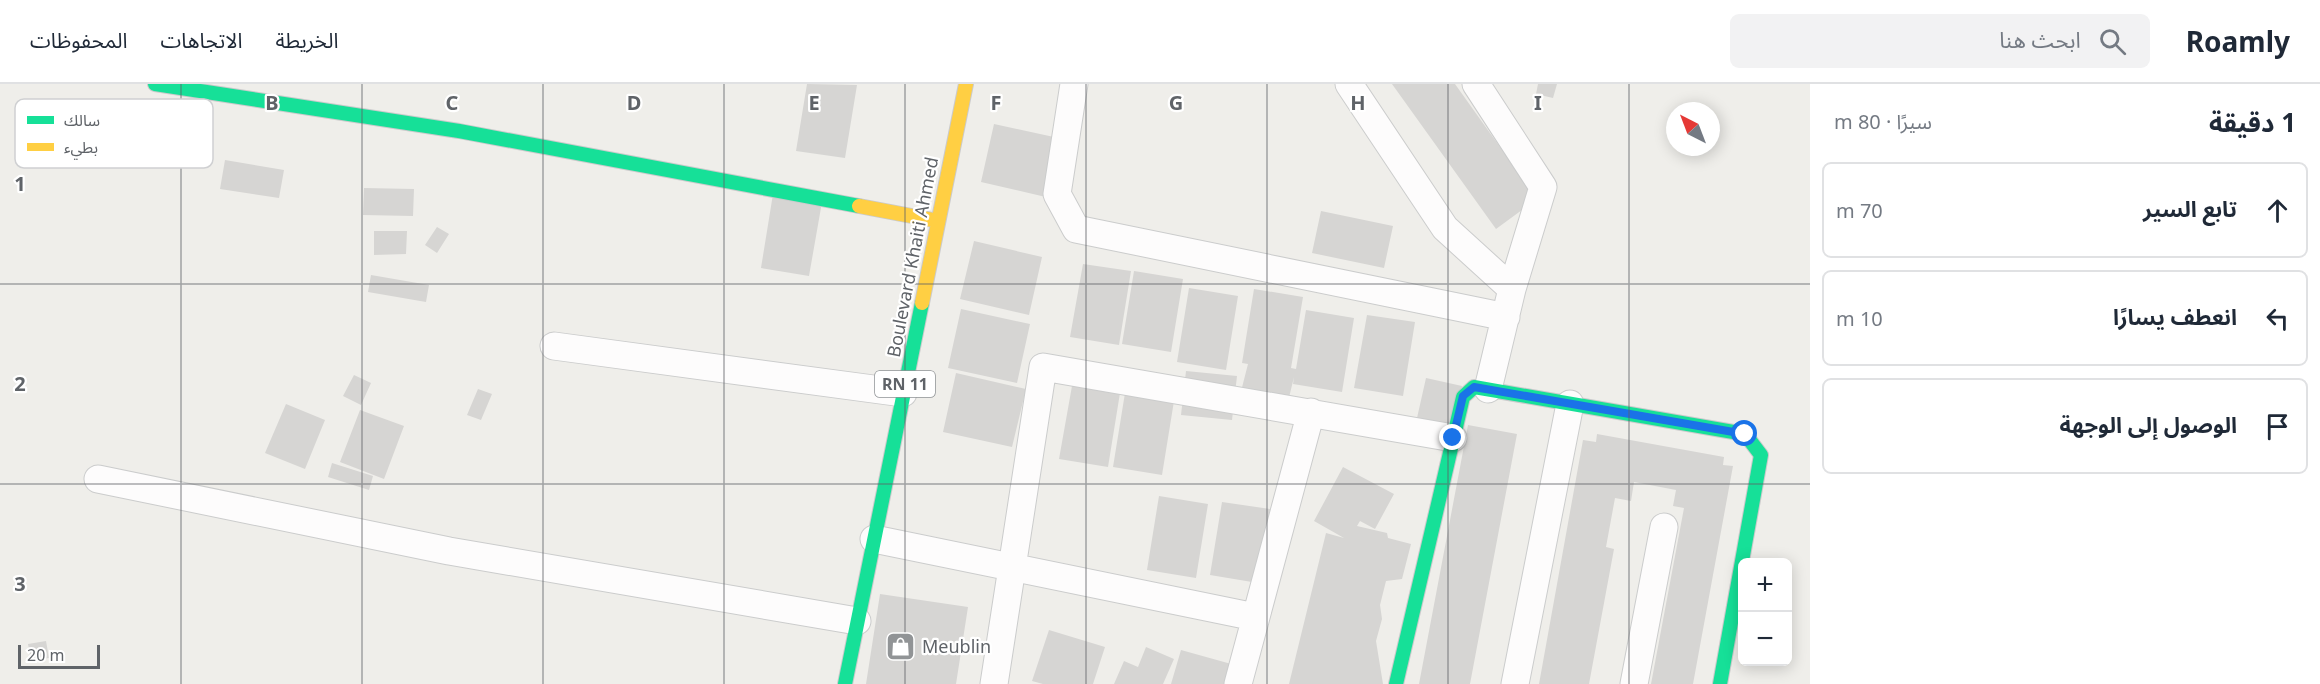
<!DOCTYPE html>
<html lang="ar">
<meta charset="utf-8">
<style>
:root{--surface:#fff;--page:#f2f2f3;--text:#1f2937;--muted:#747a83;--line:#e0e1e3}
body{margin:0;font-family:"Noto Sans","Noto Sans Arabic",sans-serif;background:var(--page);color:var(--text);direction:rtl}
.controls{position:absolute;right:18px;bottom:18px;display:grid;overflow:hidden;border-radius:9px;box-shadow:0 3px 15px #0003}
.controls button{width:54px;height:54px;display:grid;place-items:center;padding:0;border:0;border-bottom:2px solid var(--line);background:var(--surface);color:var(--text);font:30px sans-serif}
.compass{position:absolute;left:1666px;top:18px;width:54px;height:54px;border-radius:50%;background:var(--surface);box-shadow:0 3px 15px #0003;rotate:318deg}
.scale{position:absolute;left:18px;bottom:15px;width:82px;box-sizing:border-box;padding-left:6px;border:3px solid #5f6368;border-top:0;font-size:16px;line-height:21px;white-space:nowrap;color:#5f6368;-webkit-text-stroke:4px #fff;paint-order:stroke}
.stop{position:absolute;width:18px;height:18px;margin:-14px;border:4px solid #1a73e8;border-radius:50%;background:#fff}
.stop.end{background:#1a73e8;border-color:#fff;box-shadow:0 2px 6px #0008}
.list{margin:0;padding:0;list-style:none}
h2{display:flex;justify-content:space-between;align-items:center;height:78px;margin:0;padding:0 24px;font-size:26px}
h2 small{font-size:20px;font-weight:400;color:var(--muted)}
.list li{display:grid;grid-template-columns:39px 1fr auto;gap:18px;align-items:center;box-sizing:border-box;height:96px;margin:0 12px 12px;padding:0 12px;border:2px solid var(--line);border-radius:9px}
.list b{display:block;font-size:22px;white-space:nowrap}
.list em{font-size:20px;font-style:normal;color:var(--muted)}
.icon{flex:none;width:33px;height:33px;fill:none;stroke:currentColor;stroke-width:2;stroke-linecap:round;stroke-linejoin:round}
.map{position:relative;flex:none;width:1810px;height:600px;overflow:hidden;direction:ltr}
header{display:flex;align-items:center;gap:36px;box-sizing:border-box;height:84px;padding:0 30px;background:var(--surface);border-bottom:2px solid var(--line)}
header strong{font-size:28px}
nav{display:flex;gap:33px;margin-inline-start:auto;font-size:21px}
.search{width:420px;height:54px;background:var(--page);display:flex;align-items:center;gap:15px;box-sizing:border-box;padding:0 21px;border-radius:9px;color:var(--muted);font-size:22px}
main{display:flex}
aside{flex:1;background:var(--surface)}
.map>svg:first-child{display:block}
.building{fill:#d6d5d3}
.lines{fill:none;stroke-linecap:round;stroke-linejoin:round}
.street-casing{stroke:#cbcccc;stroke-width:29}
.fast-casing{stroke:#cacacb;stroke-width:16}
.slow-casing{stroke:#cacacb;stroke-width:16}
.street{stroke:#fdfcfc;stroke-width:27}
.fast{stroke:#16e098;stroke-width:14}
.slow{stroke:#ffcf43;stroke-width:14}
.route{stroke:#1a73e8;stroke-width:8}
.grid{fill:none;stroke:#5f6368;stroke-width:1.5;stroke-opacity:0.55}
.labels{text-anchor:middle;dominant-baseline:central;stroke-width:4.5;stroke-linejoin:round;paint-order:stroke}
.shield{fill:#fff;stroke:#8f9295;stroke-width:1.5}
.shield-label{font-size:16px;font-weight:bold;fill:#5f6368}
.street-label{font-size:18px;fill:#5f6368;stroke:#fff}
.poi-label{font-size:18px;fill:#5f6368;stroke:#fff;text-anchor:start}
.key{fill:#fff;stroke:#cfd0d2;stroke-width:1.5}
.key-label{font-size:16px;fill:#5f6368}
.grid-label{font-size:20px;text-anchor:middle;font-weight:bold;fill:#5f6368;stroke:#fff;stroke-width:4.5;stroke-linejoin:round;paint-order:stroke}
</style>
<header>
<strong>Roamly</strong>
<div class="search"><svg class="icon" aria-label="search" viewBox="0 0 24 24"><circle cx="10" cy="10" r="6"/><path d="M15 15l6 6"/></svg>ابحث هنا</div>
<nav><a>الخريطة</a><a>الاتجاهات</a><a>المحفوظات</a></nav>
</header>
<main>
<aside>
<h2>1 دقيقة<small>سيرًا · 80 m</small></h2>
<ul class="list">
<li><svg class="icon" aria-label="ahead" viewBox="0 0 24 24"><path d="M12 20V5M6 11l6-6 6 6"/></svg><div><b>تابع السير</b></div><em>70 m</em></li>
<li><svg class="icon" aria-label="left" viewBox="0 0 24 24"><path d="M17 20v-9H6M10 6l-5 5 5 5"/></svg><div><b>انعطف يسارًا</b></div><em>10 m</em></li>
<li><svg class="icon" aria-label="arrive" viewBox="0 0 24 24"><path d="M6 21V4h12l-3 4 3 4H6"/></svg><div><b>الوصول إلى الوجهة</b></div></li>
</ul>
</aside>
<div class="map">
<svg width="1810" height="600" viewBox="0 0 1810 600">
<rect width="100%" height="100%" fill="#efeeea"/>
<path class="building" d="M 807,0 L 857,1 L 845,74 L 796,67 Z
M 1392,0 L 1455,0 L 1537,115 L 1496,145 Z
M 1538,0 L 1557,0 L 1553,14 L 1536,10 Z
M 994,40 L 1063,55 L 1050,114 L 981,98 Z
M 225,76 L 284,86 L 279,114 L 220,105 Z
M 364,104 L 414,105 L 413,132 L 363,131 Z
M 773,110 L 822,118 L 809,192 L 761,184 Z
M 1321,127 L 1393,142 L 1384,184 L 1312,169 Z
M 437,143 L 449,150 L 437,169 L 425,161 Z
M 374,147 L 407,147 L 406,170 L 374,171 Z
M 974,157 L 1042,173 L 1029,231 L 960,215 Z
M 1083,180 L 1131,187 L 1119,261 L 1070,253 Z
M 1134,187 L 1183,195 L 1171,268 L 1122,260 Z
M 371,191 L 429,201 L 426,218 L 368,208 Z
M 1189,204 L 1238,212 L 1226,286 L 1177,278 Z
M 1254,205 L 1303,213 L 1291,284 L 1296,285 L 1306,226 L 1354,234 L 1342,308 L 1293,300 L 1294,293 L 1283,338 L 1236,327 L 1248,280 L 1242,279 Z
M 961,225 L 1030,240 L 1017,299 L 948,284 Z
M 1367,231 L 1415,238 L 1403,312 L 1354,304 Z
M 1186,287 L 1237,292 L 1232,336 L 1181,331 Z
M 956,289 L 1026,305 L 1012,363 L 943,348 Z
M 354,291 L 371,299 L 361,321 L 343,312 Z
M 1426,294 L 1462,302 L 1453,342 L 1417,334 Z
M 1072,302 L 1120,309 L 1108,383 L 1059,375 Z
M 478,305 L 492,310 L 481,336 L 467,331 Z
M 1125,309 L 1174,317 L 1162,391 L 1113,383 Z
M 286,320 L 325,336 L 305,385 L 265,369 Z
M 360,326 L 404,342 L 384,395 L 340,378 Z
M 1468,341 L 1517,350 L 1470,600 L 1419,600 Z
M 1597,350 L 1724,373 L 1723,381 L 1733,382 L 1693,600 L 1651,600 L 1684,424 L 1673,422 L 1676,406 L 1634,398 L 1631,417 L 1615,414 L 1606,463 L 1614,465 L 1589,600 L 1539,600 L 1583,356 L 1596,358 Z
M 332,379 L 373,392 L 369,406 L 328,393 Z
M 1343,383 L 1394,410 L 1375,445 L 1360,437 L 1357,442 L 1387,449 L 1388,454 L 1411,460 L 1402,495 L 1386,497 L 1380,521 L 1382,535 L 1376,557 L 1383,600 L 1289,600 L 1326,449 L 1344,454 L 1314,437 Z
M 1159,412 L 1208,420 L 1196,494 L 1147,486 Z
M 1222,418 L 1270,425 L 1258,499 L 1210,491 Z
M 880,510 L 968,523 L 956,600 L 866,600 Z
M 1049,546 L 1105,563 L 1093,600 L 1043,600 L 1032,597 Z
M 46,557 L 49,574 L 31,577 L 28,560 Z
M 1146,563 L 1174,575 L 1163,600 L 1114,600 L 1124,577 L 1138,583 Z
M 1181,566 L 1242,583 L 1237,600 L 1171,600 Z"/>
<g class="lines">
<defs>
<path id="street" d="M 1074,0 L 1057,110 L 1076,145 L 1506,233
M 1349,0 L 1445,144 L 1512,205
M 1476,0 L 1543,103 L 1512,205 L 1488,305
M 554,262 L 903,309
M 98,395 L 449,467 L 857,537
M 874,455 L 1255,533
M 994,600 L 1043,283 L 1453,354
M 1238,600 L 1311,328
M 1515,600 L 1570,320
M 1634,600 L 1664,443"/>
<path id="fast" d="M 155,0 L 459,47 L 859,122
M 845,600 L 922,219
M 1396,600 L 1463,313 L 1474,303 L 1745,350 L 1761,371 L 1720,600"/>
<path id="slow" d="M 859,122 L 938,137
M 922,219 L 966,0"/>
</defs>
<use href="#street" class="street-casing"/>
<use href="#fast" class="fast-casing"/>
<use href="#slow" class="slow-casing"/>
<use href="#street" class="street"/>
<use href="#fast" class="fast"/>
<use href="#slow" class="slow"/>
</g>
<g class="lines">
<path class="route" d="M 1453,354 L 1463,312 L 1474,303 L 1745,350"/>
</g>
<path class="grid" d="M 181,0 L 181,600M 362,0 L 362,600M 543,0 L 543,600M 724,0 L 724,600M 905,0 L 905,600M 1086,0 L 1086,600M 1267,0 L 1267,600M 1448,0 L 1448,600M 1629,0 L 1629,600M 0,200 L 1810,200M 0,400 L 1810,400"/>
<defs>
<symbol id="shop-square" viewBox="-11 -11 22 22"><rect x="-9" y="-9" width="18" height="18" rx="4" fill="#919496" stroke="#fff"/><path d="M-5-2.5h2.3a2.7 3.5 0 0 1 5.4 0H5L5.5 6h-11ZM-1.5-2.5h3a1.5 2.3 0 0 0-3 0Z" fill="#fff"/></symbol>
</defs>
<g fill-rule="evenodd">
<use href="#shop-square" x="884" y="546" width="33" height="33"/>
</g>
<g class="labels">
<rect class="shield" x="875" y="287" width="60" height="26" rx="4.5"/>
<g class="shield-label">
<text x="905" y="300">RN 11</text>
</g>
<g class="street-label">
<text transform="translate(912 173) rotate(-79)">Boulevard Khaiti Ahmed</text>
</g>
<g class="poi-label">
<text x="922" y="562">Meublin</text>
</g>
</g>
<rect x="15" y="15" width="198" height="69" rx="9" class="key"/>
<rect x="27" y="32" width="27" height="8" fill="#16e098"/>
<rect x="27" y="59" width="27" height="8" fill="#ffcf43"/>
<g class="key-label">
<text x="64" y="42">سالك</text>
<text x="64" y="69">بطيء</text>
</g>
<g class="grid-label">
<text x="272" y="26">B</text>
<text x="452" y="26">C</text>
<text x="634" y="26">D</text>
<text x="814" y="26">E</text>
<text x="996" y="26">F</text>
<text x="1176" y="26">G</text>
<text x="1358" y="26">H</text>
<text x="1538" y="26">I</text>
<text x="20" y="107">1</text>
<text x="20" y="307">2</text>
<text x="20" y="507">3</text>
</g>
</svg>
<div class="controls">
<button>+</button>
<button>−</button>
</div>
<svg class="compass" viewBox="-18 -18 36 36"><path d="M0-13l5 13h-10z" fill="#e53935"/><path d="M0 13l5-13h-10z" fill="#747a83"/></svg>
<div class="scale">20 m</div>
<div class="stop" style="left:1745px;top:350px"></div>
<div class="stop end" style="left:1453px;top:354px"></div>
</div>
</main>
